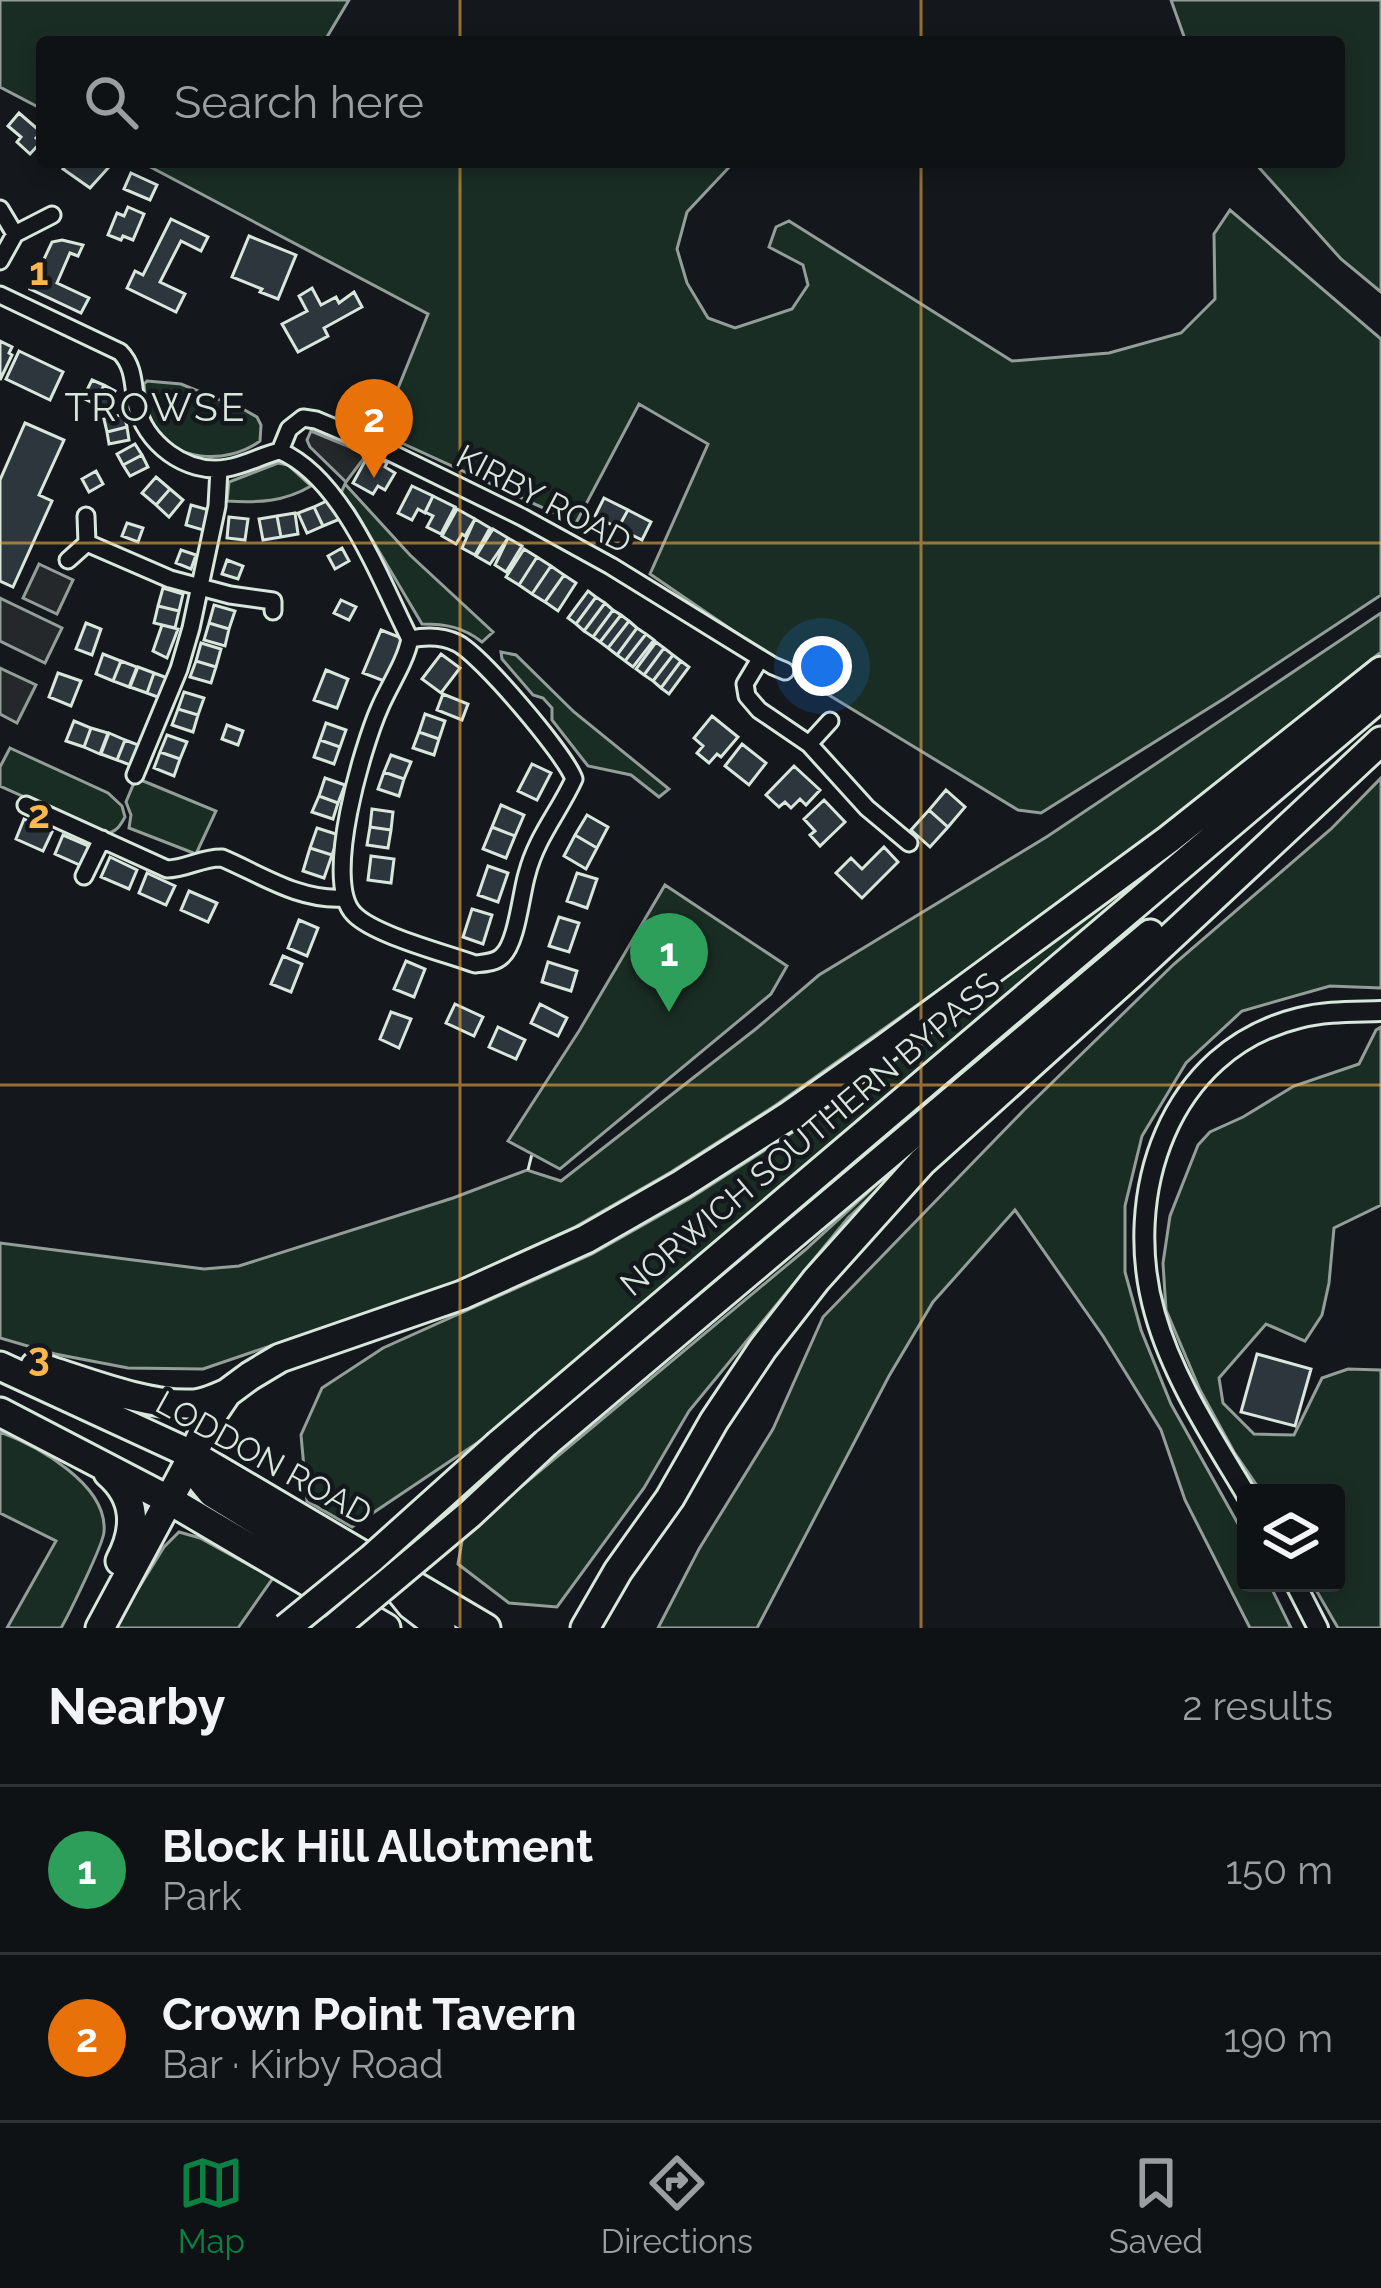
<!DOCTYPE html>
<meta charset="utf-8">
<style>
:root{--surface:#0f1215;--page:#181b1e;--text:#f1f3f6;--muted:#9b9ea0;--line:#2f3234;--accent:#0b8043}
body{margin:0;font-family:Raleway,sans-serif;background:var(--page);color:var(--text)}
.controls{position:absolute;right:36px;bottom:36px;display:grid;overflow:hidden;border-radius:12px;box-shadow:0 6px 18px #0003}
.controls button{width:108px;height:108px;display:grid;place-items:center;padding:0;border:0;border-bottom:3px solid var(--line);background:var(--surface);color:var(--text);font:60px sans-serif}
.you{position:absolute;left:822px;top:666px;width:42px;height:42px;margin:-30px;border:9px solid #fff;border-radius:50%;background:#1a73e8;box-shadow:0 0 0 18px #1a73e833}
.badge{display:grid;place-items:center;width:78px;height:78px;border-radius:50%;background:var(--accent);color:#fff;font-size:39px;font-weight:700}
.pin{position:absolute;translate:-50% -99px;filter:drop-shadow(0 3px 6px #0008)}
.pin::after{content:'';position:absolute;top:63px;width:42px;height:36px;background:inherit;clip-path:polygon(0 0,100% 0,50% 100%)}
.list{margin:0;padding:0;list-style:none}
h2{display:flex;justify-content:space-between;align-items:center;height:156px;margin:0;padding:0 48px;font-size:51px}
h2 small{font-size:39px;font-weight:400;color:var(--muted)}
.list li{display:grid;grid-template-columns:78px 1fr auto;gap:36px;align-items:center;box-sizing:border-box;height:168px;padding:0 48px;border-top:3px solid var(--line)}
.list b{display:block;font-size:45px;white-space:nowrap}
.list p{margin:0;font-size:39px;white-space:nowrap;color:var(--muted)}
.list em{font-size:39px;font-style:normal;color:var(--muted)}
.icon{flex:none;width:66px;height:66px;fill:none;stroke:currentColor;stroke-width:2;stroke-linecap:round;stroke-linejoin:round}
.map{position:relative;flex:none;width:1381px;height:1628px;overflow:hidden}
.search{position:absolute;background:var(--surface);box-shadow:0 6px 18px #0003;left:36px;right:36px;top:36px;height:132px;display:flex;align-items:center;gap:30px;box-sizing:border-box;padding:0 42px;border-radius:12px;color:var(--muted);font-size:45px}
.sheet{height:492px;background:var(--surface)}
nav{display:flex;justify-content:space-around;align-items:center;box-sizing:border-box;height:168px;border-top:3px solid var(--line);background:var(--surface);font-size:33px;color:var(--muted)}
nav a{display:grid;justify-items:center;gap:6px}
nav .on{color:var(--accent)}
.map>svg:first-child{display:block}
.green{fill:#1a2d24;stroke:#939e99;stroke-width:3}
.parking{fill:#24282b;stroke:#939e99;stroke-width:3}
.building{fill:#2c363c;stroke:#d8e6dc;stroke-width:3}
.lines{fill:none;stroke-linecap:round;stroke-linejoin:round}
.minor-casing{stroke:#d8e6dc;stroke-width:21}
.tertiary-casing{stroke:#d8e6dc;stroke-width:24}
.trunk-casing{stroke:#d8e6dc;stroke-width:33}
.minor{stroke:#14181c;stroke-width:15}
.tertiary{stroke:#14181c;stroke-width:18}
.trunk{stroke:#14181c;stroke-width:27}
.trunk-bridge-casing{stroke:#d8e6dc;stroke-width:33;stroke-linecap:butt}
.trunk-bridge{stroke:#14181c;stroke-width:27}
.fence{stroke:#d8e6dc;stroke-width:3;stroke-dasharray:15 6;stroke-linecap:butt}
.grid{fill:none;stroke:#ffb74d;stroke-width:3;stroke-opacity:0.55}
.labels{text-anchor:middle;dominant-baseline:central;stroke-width:9;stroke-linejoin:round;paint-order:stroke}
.street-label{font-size:33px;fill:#d8e6dc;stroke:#14181c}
.quarter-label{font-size:39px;letter-spacing:3px;fill:#d8e6dc;stroke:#14181c}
.grid-label{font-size:39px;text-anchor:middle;font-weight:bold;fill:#ffb74d;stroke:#14181c;stroke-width:9;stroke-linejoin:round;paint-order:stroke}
</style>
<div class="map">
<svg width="1381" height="1628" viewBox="0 0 1381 1628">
<rect width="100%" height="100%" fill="#14181c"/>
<path class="green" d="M 0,0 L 349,0 L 324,42 L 42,42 L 42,109 L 0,87 Z
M 1171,0 L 1381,0 L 1381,292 L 1341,259 L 1254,162 L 1339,162 L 1339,42 L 1186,42 Z
M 141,162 L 734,162 L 687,212 L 677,249 L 687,283 L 708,318 L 735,328 L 792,309 L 808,285 L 803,265 L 769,247 L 776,227 L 789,221 L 1012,361 L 1109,353 L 1181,333 L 1215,299 L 1214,234 L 1230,210 L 1381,339 L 1381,595 L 1225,698 L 1041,813 L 1018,810 L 814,686 L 650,574 L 708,444 L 639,404 L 576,523 L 380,433 L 428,314 Z
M 147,381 L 181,384 L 243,409 L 257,417 L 261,425 L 260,441 C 227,465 171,463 152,422 C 146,410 145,397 144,384 Z
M 278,463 L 288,465 L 311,486 C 284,502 258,503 227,501 L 229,482 Z
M 345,484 L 410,555 L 493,632 L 482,642 C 463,627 446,624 422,624 L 354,509 L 341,493 Z
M 1381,613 L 1381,652 L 1107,871 L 776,1105 L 671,1172 L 575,1227 L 451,1284 L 203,1369 L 128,1368 L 55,1354 L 0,1338 L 0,1243 L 204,1269 L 239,1266 L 453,1198 L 527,1170 L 561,1181 L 757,1028 L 819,975 L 1048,836 Z
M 501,652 L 516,655 L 574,712 L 669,789 L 659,797 L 631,775 L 588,766 L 552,720 L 552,708 L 543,698 L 533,695 L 502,659 Z
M 10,748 L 108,793 L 122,806 L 125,817 C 120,826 116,833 105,833 L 0,786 L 0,767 Z
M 136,778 L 216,811 L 196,854 L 129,828 L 131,815 L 126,802 Z
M 1381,778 L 1381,988 L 1330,986 L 1242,1011 L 1186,1063 L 1142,1136 L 1125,1206 L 1125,1272 L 1141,1330 L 1171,1404 L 1246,1538 L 1246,1583 L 1269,1583 L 1291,1628 L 1250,1628 L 1185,1500 L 1161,1430 L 1103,1336 L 1015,1210 L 933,1302 L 889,1376 L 757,1628 L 658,1628 L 699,1549 L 773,1429 L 823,1317 L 1024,1110 L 1174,964 L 1331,829 Z
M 1174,846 L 1177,849 L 489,1435 L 352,1527 L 307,1501 L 301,1435 L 322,1388 L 383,1348 L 592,1254 L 689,1199 L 793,1132 L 891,1063 Z
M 665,885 L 787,966 L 771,994 L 560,1169 L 508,1141 L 579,1031 Z
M 1381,1027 L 1381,1205 L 1334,1228 L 1329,1283 L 1322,1315 L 1305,1341 L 1266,1324 L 1219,1378 L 1223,1403 L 1254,1434 L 1294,1435 L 1322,1378 L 1348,1369 L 1381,1370 L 1381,1628 L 1338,1628 L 1312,1583 L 1336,1583 L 1336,1493 L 1262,1493 L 1234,1452 L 1200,1390 L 1166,1310 L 1163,1263 L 1170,1216 L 1198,1145 L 1210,1132 L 1243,1117 L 1294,1086 L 1359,1064 L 1376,1030 Z
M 911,1153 L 914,1155 L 848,1218 L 689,1411 L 644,1488 L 557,1607 L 509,1603 L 458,1564 L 463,1535 L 805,1250 Z
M 0,1432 C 37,1446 108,1484 104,1532 C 103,1545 69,1614 61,1628 L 7,1628 L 56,1541 L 0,1513 Z
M 179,1532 L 200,1538 L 273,1578 L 238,1628 L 114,1628 L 164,1547 Z"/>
<path class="parking" d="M 311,431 L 367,454 L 346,482 L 310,447 L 307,440 Z
M 39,564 L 73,580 L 57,614 L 23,598 Z
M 0,598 L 62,628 L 45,663 L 0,641 Z
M 0,668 L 36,685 L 17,723 L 0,714 Z"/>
<path class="building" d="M 19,113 L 41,132 L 36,138 L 41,142 L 30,154 L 17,142 L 21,137 L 8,126 Z
M 69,162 L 81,164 L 103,162 L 109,167 L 90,188 L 63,169 Z
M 131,173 L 157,185 L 150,200 L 124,189 Z
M 128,207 L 144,214 L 133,240 L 123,236 L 121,240 L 108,235 L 117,213 L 124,216 Z
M 171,219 L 208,237 L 201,251 L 181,241 L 160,282 L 185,294 L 176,312 L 127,288 L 135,271 L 143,275 Z
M 249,236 L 296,255 L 278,299 L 260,292 L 262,289 L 232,277 Z
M 62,240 L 83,245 L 78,256 L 70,253 L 57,283 L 89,298 L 81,313 L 30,289 L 52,242 Z
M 312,288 L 321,305 L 336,297 L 339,303 L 354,292 L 362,307 L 324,328 L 328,336 L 298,352 L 282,324 L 307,311 L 299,296 Z
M 0,341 L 12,347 L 9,353 L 12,355 L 0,380 Z
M 19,351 L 63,372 L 50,400 L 6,379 Z
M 92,380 L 104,385 L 95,404 L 83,398 Z
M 104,385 L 115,391 L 107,409 L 95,404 Z
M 124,414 L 127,427 L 107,432 L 104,419 Z
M 25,423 L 64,440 L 39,495 L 52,501 L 13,587 L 0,581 L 0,480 Z
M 127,427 L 129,440 L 109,444 L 107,432 Z
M 135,444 L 142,455 L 123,465 L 117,454 Z
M 369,454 L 387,463 L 385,467 L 395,473 L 385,490 L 378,486 L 373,494 L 353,483 Z
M 142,455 L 148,467 L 130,476 L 123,465 Z
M 96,471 L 103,484 L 89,492 L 82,479 Z
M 156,477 L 170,489 L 156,505 L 142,493 Z
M 412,486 L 433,496 L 425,513 L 418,509 L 412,520 L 398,513 Z
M 170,489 L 183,500 L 169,517 L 156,505 Z
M 433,496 L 455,507 L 441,534 L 427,527 L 433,516 L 425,512 Z
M 604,498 L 628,510 L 618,528 L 595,516 Z
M 331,499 L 340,519 L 323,526 L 314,507 Z
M 191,505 L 209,510 L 203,530 L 186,525 Z
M 314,507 L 323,526 L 307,533 L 298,513 Z
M 457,509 L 475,519 L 465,536 L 462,534 L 456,544 L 442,536 Z
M 628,510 L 651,522 L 642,540 L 618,528 Z
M 295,513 L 298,534 L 281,537 L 277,516 Z
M 277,516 L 281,537 L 263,540 L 259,519 Z
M 229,517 L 248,519 L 245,540 L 227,538 Z
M 475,519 L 490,528 L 475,555 L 462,548 Z
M 127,523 L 143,528 L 138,542 L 122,536 Z
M 493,529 L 508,538 L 490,564 L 476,556 Z
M 508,538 L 522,546 L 506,572 L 495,565 Z
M 342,548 L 349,561 L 335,569 L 328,556 Z
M 524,549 L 537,557 L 519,585 L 506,577 Z
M 181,550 L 196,555 L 191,569 L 176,563 Z
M 537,557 L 551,566 L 532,594 L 519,585 Z
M 227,560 L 243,566 L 238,579 L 222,574 Z
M 551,566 L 564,575 L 545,602 L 532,594 Z
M 564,575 L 576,583 L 558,611 L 545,602 Z
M 163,588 L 183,594 L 179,611 L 158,606 Z
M 588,591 L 596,597 L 576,624 L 568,618 Z
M 596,597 L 605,603 L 584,631 L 576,624 Z
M 341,600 L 356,607 L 349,620 L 334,613 Z
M 605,603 L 613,610 L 593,637 L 584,631 Z
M 214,605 L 235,611 L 229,629 L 209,623 Z
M 158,606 L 179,611 L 175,628 L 154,623 Z
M 613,610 L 621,615 L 600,642 L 593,637 Z
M 621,615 L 629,621 L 608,648 L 600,642 Z
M 629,621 L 637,628 L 617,655 L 608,648 Z
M 86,623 L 101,629 L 92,655 L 76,649 Z
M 209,623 L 229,629 L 225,646 L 204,640 Z
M 162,625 L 178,629 L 167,658 L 153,651 Z
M 637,628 L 646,634 L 625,661 L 617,655 Z
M 381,630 L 404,639 L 387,682 L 363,673 Z
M 646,634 L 654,640 L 633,667 L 625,661 Z
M 656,642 L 664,648 L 644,675 L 636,669 Z
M 201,643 L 221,649 L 216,667 L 196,661 Z
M 664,648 L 673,655 L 653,681 L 644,675 Z
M 103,654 L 121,661 L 113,681 L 96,674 Z
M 441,654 L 460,668 L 441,693 L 422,679 Z
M 673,655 L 681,661 L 661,688 L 653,681 Z
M 121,661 L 137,667 L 129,687 L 113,681 Z
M 196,661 L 216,667 L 211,683 L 190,677 Z
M 681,661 L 689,667 L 669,694 L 661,688 Z
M 138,667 L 154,673 L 147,693 L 130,687 Z
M 326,670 L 348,679 L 337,708 L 314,700 Z
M 58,673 L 81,681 L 71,706 L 49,697 Z
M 154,673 L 170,679 L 163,699 L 147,693 Z
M 184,692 L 204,698 L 198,715 L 178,709 Z
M 443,694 L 468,704 L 462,720 L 437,710 Z
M 178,709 L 198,715 L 193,732 L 172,725 Z
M 425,714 L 445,721 L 439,739 L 419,732 Z
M 712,716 L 738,737 L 721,757 L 717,754 L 709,763 L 697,753 L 703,746 L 694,738 Z
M 74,721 L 91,728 L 84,747 L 66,741 Z
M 326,723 L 346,730 L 340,747 L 320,740 Z
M 227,725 L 243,731 L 238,745 L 222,739 Z
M 91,728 L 108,733 L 100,754 L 84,747 Z
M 419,732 L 439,739 L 434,755 L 413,748 Z
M 109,733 L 125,740 L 117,760 L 101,754 Z
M 167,735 L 187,742 L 180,759 L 160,752 Z
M 125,740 L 141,746 L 133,766 L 117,760 Z
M 320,740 L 340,747 L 334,764 L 314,757 Z
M 742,744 L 766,763 L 749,785 L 725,766 Z
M 160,752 L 180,759 L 174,776 L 154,768 Z
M 391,755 L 411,762 L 404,779 L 384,772 Z
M 532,764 L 551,773 L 537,800 L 518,791 Z
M 794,766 L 820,790 L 806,805 L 800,799 L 791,808 L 785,802 L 779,807 L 766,795 Z
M 384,772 L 404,779 L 399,796 L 378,789 Z
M 325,778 L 345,785 L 338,803 L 319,796 Z
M 946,790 L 965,807 L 948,827 L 929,810 Z
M 319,796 L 338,803 L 333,819 L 312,812 Z
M 824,800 L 845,822 L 820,846 L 810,835 L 815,831 L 804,819 Z
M 501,805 L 524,815 L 515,836 L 492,827 Z
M 372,809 L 393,812 L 391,830 L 370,827 Z
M 929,810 L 948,827 L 930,847 L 911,830 Z
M 587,815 L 608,827 L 597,848 L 575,835 Z
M 24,819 L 52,832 L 43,851 L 16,839 Z
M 370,827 L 391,830 L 388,848 L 367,845 Z
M 492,827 L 515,836 L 506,858 L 483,849 Z
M 317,828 L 339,835 L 332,855 L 310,848 Z
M 63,835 L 91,847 L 82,866 L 55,854 Z
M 575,835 L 597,848 L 586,869 L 564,856 Z
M 884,847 L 898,862 L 862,898 L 836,873 L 851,858 L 862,869 Z
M 310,848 L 332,855 L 324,878 L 303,871 Z
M 371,856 L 394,859 L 391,883 L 368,880 Z
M 110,857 L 137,870 L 129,889 L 101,877 Z
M 488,866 L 508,873 L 498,902 L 478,895 Z
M 147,873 L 175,886 L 166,905 L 139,893 Z
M 577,873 L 597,879 L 587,908 L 567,901 Z
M 189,891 L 217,903 L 208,922 L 181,910 Z
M 472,909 L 492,915 L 483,944 L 463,937 Z
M 559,917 L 579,923 L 569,952 L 549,946 Z
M 299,920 L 318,928 L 307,956 L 288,948 Z
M 283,956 L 302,964 L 291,992 L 271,984 Z
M 406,961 L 425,969 L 414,997 L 394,989 Z
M 548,962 L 577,971 L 571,991 L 542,982 Z
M 455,1004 L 483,1017 L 474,1036 L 446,1023 Z
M 540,1004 L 567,1018 L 558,1036 L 531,1023 Z
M 391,1012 L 411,1019 L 399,1048 L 380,1039 Z
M 498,1027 L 525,1040 L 516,1059 L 489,1047 Z
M 1257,1354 L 1311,1369 L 1295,1426 L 1241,1412 Z"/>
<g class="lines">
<defs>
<path id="minor" d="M 0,209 L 15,234
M 0,261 L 15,234 L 52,215
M 0,295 L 120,352 C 134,366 133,384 136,403 C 144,443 186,475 227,468 C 246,465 262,455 280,451
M 280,451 C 344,479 380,580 410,639 C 405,663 390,684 380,707 C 363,745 322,882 354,914 C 374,935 445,953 475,964 C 484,963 495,963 502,956 C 517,943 521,893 527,874 C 536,838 559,812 574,779 C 565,754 481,655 457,643 C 443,636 425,636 410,639
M 280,451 L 289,429 L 303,418 L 316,420 L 373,444 L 522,517 L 611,566 L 773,666 L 785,671
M 86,516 L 87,543 L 170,579 L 230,595 L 273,601 L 273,611
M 68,560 L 87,543
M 760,659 L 745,684 L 747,696 L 759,710 L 809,744 L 867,808 L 909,843
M 809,744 L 830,721
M 135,775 L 179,669 L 191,628 L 217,506 L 219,469
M 26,805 L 167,869 C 186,869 203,857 222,858 C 262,875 299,901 344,898
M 84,876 L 102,839"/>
<path id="tertiary" d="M 1246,1494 C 1212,1437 1173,1378 1155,1314 C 1121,1195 1168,1050 1299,1018 C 1326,1011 1353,1012 1381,1011
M 1295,1583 L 1318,1628"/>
<path id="trunk" d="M 0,1366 L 193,1455 L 486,1628
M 35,1366 C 80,1379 144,1406 191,1404 C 203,1404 216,1398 227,1393
M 0,1412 L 169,1500 L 386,1628
M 546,1443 L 1150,934
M 499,1444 L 1381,696
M 193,1455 L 198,1476 L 212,1493 L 336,1569 L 363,1591
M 108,1473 C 137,1498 137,1529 120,1561
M 386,1574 L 411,1605 L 441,1628
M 100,1628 L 193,1455 L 208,1421 L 227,1393 L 250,1376 L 280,1358 L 462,1295 L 586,1239 L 682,1184 L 787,1117 L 885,1048 L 1169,839 L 1381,671
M 585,1628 L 618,1571 L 670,1498 L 714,1421 L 763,1348 L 816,1280 L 922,1162 L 1131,974 L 1381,741"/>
</defs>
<use href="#minor" class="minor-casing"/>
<use href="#tertiary" class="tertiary-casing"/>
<use href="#trunk" class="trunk-casing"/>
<use href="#minor" class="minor"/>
<use href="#tertiary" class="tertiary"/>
<use href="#trunk" class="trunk"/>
<defs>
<path id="trunk-bridge" d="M 286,1628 L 372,1558 L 499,1444
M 334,1628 L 470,1514 L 546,1443"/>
</defs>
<use href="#trunk-bridge" class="trunk-bridge-casing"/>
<use href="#trunk-bridge" class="trunk-bridge"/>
<path class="fence" d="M 528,1170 L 532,1154"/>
</g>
<path class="grid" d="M 460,0 L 460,42M 921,0 L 921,42M 460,162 L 460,1628M 921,162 L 921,1628M 0,543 L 1381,543M 0,1085 L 1381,1085"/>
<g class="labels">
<g class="street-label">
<text transform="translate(544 499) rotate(28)">KIRBY ROAD</text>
<text transform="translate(810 1134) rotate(-40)">NORWICH SOUTHERN BYPASS</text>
<text transform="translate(264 1458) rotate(29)">LODDON ROAD</text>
</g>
<g class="quarter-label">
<text x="156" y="407">TROWSE</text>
</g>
</g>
<g class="grid-label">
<text x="39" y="285">1</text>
<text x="39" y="828">2</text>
<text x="39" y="1370">3</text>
</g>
</svg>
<div class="controls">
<button><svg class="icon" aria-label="layers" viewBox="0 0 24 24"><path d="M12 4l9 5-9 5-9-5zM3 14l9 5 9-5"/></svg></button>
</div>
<div class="you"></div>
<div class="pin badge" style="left:669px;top:1012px;background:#2e9e5b">1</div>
<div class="pin badge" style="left:374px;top:478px;background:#e8710a">2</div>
<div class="search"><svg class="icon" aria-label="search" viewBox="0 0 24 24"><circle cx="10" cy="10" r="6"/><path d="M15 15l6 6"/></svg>Search here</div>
</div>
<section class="sheet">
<h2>Nearby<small>2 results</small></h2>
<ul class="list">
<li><span class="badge" style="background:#2e9e5b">1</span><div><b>Block Hill Allotment</b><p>Park</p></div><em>150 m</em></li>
<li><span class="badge" style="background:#e8710a">2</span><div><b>Crown Point Tavern</b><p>Bar · Kirby Road</p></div><em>190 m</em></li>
</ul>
</section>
<nav>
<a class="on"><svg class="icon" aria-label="map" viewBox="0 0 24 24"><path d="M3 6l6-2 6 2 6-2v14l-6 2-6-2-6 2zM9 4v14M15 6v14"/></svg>Map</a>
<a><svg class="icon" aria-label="directions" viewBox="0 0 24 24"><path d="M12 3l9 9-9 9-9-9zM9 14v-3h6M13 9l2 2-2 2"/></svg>Directions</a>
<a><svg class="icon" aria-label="saved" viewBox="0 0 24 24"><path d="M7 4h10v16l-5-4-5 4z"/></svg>Saved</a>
</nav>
